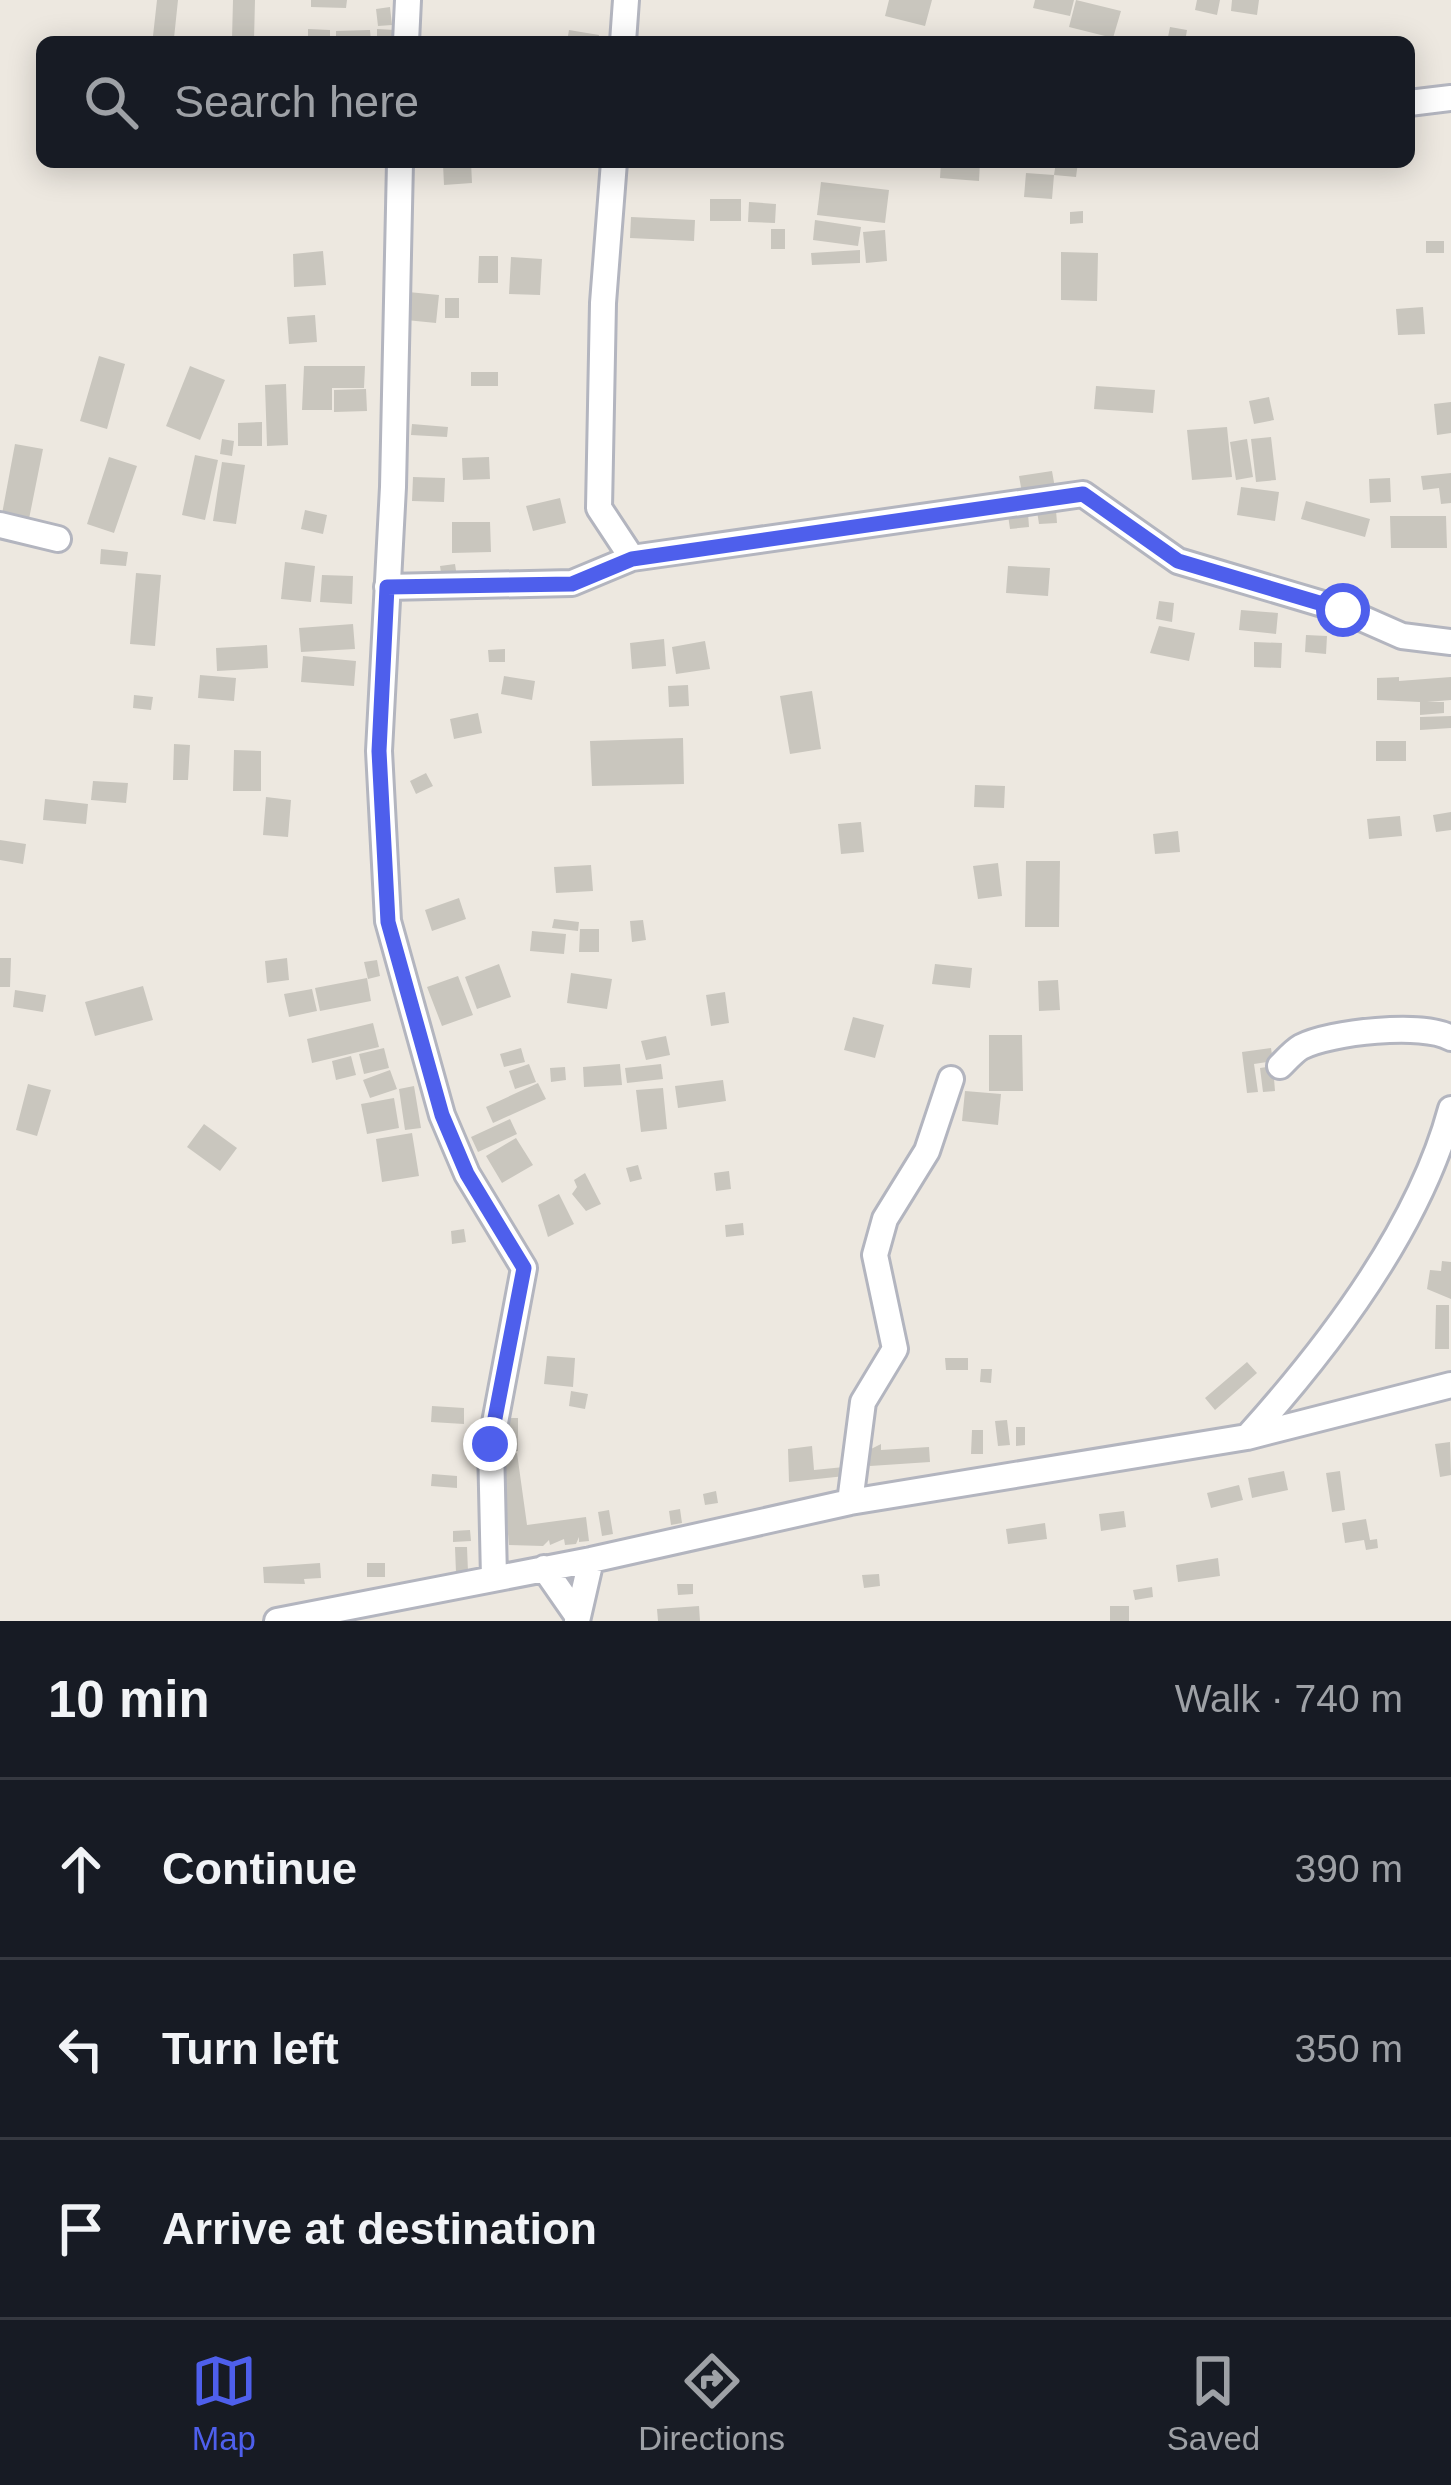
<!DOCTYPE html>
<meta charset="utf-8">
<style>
:root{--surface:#171b24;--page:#242831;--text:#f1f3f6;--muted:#9ea1a6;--line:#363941;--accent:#4e5fec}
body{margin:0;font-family:Arial,sans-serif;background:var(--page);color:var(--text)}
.stop{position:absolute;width:36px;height:36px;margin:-27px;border:9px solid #4e5fec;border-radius:50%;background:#fff}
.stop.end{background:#4e5fec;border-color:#fff;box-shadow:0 3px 12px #0008}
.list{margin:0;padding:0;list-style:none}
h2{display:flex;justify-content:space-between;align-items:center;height:156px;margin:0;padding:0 48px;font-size:51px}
h2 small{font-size:39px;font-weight:400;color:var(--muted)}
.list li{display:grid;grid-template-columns:78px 1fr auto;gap:36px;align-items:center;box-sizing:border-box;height:180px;padding:0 48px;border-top:3px solid var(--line)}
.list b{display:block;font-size:45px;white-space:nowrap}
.list em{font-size:39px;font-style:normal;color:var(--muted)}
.icon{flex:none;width:66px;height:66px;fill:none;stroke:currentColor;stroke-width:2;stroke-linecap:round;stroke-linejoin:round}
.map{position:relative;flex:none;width:1451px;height:1621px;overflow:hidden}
.search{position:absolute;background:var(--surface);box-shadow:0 6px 30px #0003;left:36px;right:36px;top:36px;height:132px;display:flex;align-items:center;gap:30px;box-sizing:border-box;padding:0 42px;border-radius:18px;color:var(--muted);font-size:45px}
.sheet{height:696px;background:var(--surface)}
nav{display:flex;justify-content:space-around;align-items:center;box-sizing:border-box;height:168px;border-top:3px solid var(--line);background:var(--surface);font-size:33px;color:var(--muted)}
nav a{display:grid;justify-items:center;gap:6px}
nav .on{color:var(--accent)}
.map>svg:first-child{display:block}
.building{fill:#c9c6be}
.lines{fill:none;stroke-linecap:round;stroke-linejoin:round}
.minor-casing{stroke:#b3b5bf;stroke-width:30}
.minor{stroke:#fff;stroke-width:24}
.route{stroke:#4e5fec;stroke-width:15}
</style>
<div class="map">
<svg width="1451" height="1621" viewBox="0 0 1451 1621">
<rect width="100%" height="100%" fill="#ede8e0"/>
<path class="building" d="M 157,0 L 178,0 L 174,38 L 153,36 Z
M 233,0 L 255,0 L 254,40 L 232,39 Z
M 311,0 L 347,0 L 346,8 L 311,7 Z
M 889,0 L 932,0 L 925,26 L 885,16 Z
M 1035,0 L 1074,0 L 1070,16 L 1033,8 Z
M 1076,0 L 1121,11 L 1113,38 L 1069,27 Z
M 1197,0 L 1220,0 L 1217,15 L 1195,10 Z
M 1232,0 L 1259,0 L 1257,15 L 1231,11 Z
M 390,7 L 392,25 L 378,26 L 376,9 Z
M 1170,27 L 1187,30 L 1185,42 L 1167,42 Z
M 308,29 L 330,30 L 330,42 L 308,42 Z
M 377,29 L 395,30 L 394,42 L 377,42 Z
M 370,30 L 371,42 L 336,42 L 336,31 Z
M 569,30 L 599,35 L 598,42 L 567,42 Z
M 471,162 L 472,183 L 444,185 L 443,164 Z
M 941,162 L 980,162 L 979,181 L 940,178 Z
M 1056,162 L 1078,162 L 1076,177 L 1054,175 Z
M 1026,173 L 1054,175 L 1052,199 L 1024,197 Z
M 821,182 L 889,190 L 885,223 L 817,215 Z
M 710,199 L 741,199 L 741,221 L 710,221 Z
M 749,202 L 776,204 L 775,223 L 748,222 Z
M 1083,211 L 1083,223 L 1070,224 L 1070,212 Z
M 631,217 L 695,220 L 694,241 L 630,238 Z
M 815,220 L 861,227 L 858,246 L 813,240 Z
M 771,229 L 785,229 L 785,249 L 771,249 Z
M 885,230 L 887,261 L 866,263 L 863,232 Z
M 1426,241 L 1444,241 L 1444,253 L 1426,253 Z
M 860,250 L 860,263 L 812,265 L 811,253 Z
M 323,251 L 326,285 L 294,287 L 293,254 Z
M 1061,252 L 1098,253 L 1097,301 L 1061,300 Z
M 479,256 L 498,256 L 498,283 L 478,283 Z
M 511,257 L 542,259 L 540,295 L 509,294 Z
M 398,291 L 439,295 L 436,323 L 396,319 Z
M 445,298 L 459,298 L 459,318 L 445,318 Z
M 1423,307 L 1425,334 L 1398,335 L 1396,309 Z
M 315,315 L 317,342 L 289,344 L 287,317 Z
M 99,356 L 125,364 L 107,429 L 80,421 Z
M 190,366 L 225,380 L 200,440 L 166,426 Z
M 304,366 L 365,366 L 364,388 L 332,388 L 332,410 L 302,410 Z
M 471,372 L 498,372 L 498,386 L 471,386 Z
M 286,384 L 288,445 L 267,446 L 265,385 Z
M 1096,386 L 1155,390 L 1153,413 L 1094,409 Z
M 366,389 L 367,411 L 334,412 L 334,390 Z
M 1269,397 L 1274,420 L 1254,424 L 1249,401 Z
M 1451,402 L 1451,433 L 1437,435 L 1434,404 Z
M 262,422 L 262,446 L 238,446 L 238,423 Z
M 412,424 L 448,427 L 447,437 L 411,435 Z
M 1227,427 L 1232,477 L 1192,480 L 1187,430 Z
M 1271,437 L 1276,480 L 1256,482 L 1251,439 Z
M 222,439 L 234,441 L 232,456 L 220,454 Z
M 1247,439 L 1253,477 L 1236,480 L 1230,442 Z
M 15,444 L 43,449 L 29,519 L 2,514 Z
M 195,455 L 218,460 L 205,520 L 182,515 Z
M 109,457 L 137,466 L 114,533 L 87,524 Z
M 489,457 L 490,479 L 463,480 L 462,458 Z
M 222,462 L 245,465 L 236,524 L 213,521 Z
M 1052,471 L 1055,488 L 1022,493 L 1019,476 Z
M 1451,473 L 1451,503 L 1441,504 L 1439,488 L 1423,490 L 1421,476 Z
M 413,477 L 445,478 L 444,502 L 412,501 Z
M 1390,478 L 1391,502 L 1370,503 L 1369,479 Z
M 1241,487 L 1279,492 L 1275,521 L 1237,515 Z
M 560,498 L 566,523 L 533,531 L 526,506 Z
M 1306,501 L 1370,519 L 1365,537 L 1301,519 Z
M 305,510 L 327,515 L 323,534 L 301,529 Z
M 1056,510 L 1057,523 L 1039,524 L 1037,511 Z
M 1028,513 L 1029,527 L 1010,529 L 1008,515 Z
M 1390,516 L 1446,516 L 1447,548 L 1391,548 Z
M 452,522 L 490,522 L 491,552 L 452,553 Z
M 101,549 L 128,552 L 126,566 L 100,564 Z
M 285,562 L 315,566 L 311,602 L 281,599 Z
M 455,564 L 457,577 L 442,579 L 440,566 Z
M 1008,566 L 1050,568 L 1048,596 L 1006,593 Z
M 136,573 L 161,575 L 155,646 L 130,644 Z
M 322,575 L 353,576 L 352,604 L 320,602 Z
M 1159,601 L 1174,603 L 1172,622 L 1156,619 Z
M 1241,610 L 1278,613 L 1276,634 L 1239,630 Z
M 353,624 L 355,649 L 301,652 L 299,628 Z
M 1159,626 L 1195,633 L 1189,661 L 1150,653 Z
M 1306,635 L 1327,636 L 1326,654 L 1305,652 Z
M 664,639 L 666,666 L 632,669 L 630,643 Z
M 705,641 L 710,669 L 676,674 L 672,647 Z
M 1254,642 L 1282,643 L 1281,668 L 1254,667 Z
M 267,645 L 268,668 L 217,671 L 216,648 Z
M 505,649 L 505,662 L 489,662 L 488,650 Z
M 303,656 L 356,661 L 354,686 L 301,682 Z
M 200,675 L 236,678 L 234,701 L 198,698 Z
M 504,676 L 535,681 L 532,700 L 501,694 Z
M 1399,677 L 1399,681 L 1451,677 L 1451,700 L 1427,702 L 1444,702 L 1444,713 L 1420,715 L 1420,702 L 1377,700 L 1377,678 Z
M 688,685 L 689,706 L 669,707 L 668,686 Z
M 812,691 L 821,749 L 790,754 L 780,696 Z
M 134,695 L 153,697 L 151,710 L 133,708 Z
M 478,713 L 482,733 L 454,739 L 450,719 Z
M 1451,716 L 1451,728 L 1420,730 L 1420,717 Z
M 683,738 L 684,784 L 592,786 L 590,741 Z
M 1376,741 L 1406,741 L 1406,761 L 1376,761 Z
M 174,744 L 190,745 L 188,780 L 173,780 Z
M 234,750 L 261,751 L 261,791 L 233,791 Z
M 426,773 L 433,786 L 416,794 L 410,781 Z
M 93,781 L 128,783 L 126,803 L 91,800 Z
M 975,785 L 1005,786 L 1004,808 L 974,807 Z
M 266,797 L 291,800 L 288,837 L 263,835 Z
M 45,799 L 88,804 L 86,824 L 43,820 Z
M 1451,812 L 1451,830 L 1436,832 L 1433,815 Z
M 1400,816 L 1402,836 L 1369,839 L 1367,819 Z
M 861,822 L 864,852 L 841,854 L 838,824 Z
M 1178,831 L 1180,852 L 1155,854 L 1153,834 Z
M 0,840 L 26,844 L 23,864 L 0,860 Z
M 1026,861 L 1060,861 L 1059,927 L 1025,927 Z
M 998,863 L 1002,896 L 978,899 L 973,866 Z
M 591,865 L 593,891 L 556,893 L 554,867 Z
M 459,898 L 466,919 L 432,931 L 425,910 Z
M 554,919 L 579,922 L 578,931 L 552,928 Z
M 643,920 L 646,940 L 632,942 L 630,921 Z
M 580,929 L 599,929 L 599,952 L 579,952 Z
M 532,931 L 566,934 L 564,954 L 530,951 Z
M 0,958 L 11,958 L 10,987 L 0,987 Z
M 287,958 L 289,980 L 267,983 L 265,961 Z
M 377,960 L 380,976 L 368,979 L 364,962 Z
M 499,964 L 511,997 L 477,1009 L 465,977 Z
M 935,964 L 972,968 L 970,988 L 932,984 Z
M 571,973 L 612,979 L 607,1009 L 567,1003 Z
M 458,976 L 473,1015 L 442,1026 L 427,987 Z
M 367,978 L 371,1001 L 320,1011 L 315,988 Z
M 1058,980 L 1060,1010 L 1039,1011 L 1038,981 Z
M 143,986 L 153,1020 L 95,1036 L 85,1002 Z
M 312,989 L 317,1011 L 289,1017 L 284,994 Z
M 15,990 L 46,995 L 43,1012 L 13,1007 Z
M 725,992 L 729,1023 L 711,1026 L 706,995 Z
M 853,1017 L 884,1025 L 875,1058 L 844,1050 Z
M 373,1023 L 379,1047 L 312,1063 L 307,1039 Z
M 989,1035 L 1022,1035 L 1023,1091 L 989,1091 Z
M 666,1036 L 670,1055 L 646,1060 L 641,1041 Z
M 384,1048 L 389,1068 L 364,1074 L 359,1054 Z
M 521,1048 L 525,1062 L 504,1067 L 500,1054 Z
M 1271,1048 L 1273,1061 L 1254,1064 L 1258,1092 L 1247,1093 L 1242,1052 Z
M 351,1056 L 356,1075 L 336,1080 L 332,1061 Z
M 529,1064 L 536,1082 L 515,1089 L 509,1071 Z
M 620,1064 L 622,1085 L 584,1087 L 583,1067 Z
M 661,1064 L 663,1079 L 627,1083 L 625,1068 Z
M 1273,1066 L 1275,1091 L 1263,1092 L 1260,1068 Z
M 565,1067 L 566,1080 L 551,1082 L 550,1068 Z
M 390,1070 L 397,1089 L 370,1098 L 363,1080 Z
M 723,1080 L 726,1101 L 678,1108 L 675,1086 Z
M 538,1083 L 546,1099 L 493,1123 L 486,1107 Z
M 28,1084 L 51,1090 L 37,1136 L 16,1130 Z
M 414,1086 L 421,1128 L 405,1130 L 399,1089 Z
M 663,1088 L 667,1129 L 641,1132 L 636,1090 Z
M 965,1091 L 1001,1094 L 998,1125 L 962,1121 Z
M 394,1098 L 399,1128 L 367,1134 L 361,1104 Z
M 510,1119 L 517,1134 L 478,1152 L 471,1137 Z
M 204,1124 L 237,1148 L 220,1171 L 187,1147 Z
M 412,1133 L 419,1176 L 382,1182 L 376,1139 Z
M 516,1138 L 533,1165 L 502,1183 L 486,1156 Z
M 638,1165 L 642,1179 L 630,1182 L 626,1168 Z
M 729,1171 L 731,1189 L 716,1191 L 714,1173 Z
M 585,1173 L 601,1204 L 586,1211 L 572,1194 L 577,1187 L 574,1180 Z
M 559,1194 L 574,1224 L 548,1237 L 538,1205 Z
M 743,1223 L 744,1235 L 726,1237 L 725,1225 Z
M 464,1229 L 466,1242 L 452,1244 L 451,1231 Z
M 1442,1261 L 1451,1262 L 1451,1299 L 1427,1289 L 1430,1270 L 1441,1271 Z
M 1436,1305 L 1449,1305 L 1449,1349 L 1435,1349 Z
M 547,1356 L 575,1358 L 573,1387 L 544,1384 Z
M 945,1358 L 968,1358 L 968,1370 L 946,1370 Z
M 1247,1362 L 1257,1373 L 1215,1410 L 1205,1398 Z
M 981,1369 L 992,1369 L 991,1383 L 980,1382 Z
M 571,1391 L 588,1394 L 585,1409 L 569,1406 Z
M 432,1406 L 464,1408 L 464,1424 L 431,1422 Z
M 504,1418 L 518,1418 L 518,1451 L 504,1451 Z
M 1007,1420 L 1010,1445 L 998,1446 L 995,1421 Z
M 1016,1427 L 1025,1427 L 1025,1445 L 1016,1446 Z
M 972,1430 L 983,1430 L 983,1454 L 971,1454 Z
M 1450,1442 L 1451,1475 L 1440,1477 L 1435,1444 Z
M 881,1444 L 881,1450 L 929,1447 L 930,1462 L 870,1466 L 869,1450 Z
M 812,1446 L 814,1470 L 844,1467 L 845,1476 L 789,1482 L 788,1449 Z
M 517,1453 L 527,1525 L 586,1517 L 589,1541 L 579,1542 L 579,1537 L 576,1544 L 565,1545 L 564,1539 L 550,1545 L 549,1540 L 543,1546 L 509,1545 L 501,1455 Z
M 1284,1471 L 1288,1490 L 1252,1498 L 1248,1478 Z
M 1340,1471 L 1345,1510 L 1332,1512 L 1326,1473 Z
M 432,1474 L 457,1476 L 457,1488 L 431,1486 Z
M 1239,1485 L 1243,1500 L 1211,1508 L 1207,1493 Z
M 716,1491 L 718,1503 L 705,1505 L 703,1494 Z
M 680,1509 L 682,1523 L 671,1525 L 669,1511 Z
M 609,1510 L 613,1534 L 602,1536 L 598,1512 Z
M 1124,1511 L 1126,1527 L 1101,1531 L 1099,1514 Z
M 1366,1519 L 1370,1540 L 1377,1539 L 1378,1548 L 1366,1550 L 1364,1540 L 1345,1543 L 1342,1523 Z
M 1045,1523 L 1047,1539 L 1008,1544 L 1006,1529 Z
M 470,1530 L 471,1541 L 453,1542 L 453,1531 Z
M 455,1547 L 467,1547 L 468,1572 L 456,1573 Z
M 1218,1558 L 1220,1576 L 1178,1582 L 1176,1565 Z
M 320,1563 L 321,1578 L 304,1579 L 305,1584 L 264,1583 L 263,1567 Z
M 367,1563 L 385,1563 L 385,1577 L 367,1577 Z
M 879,1574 L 880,1586 L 864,1588 L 862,1575 Z
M 677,1584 L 693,1584 L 693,1594 L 678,1595 Z
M 1152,1587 L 1153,1597 L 1135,1600 L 1133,1590 Z
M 699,1606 L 700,1621 L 658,1621 L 657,1609 Z
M 1110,1606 L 1129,1606 L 1129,1621 L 1110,1621 Z"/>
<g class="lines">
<defs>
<path id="minor" d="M 406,42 L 408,0
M 623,42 L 626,0
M 1409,103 L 1451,98
M 400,162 L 393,487 L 379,751 L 388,921 L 442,1115 L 467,1174 L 524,1268 L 491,1444 L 494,1578
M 614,162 L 603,303 L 599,508 L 632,558
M 0,525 L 58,539
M 387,587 L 572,583 L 632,558 L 1083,494 L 1178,561 L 1343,610 L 1402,636 L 1451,642
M 1280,1066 C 1286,1060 1294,1051 1301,1047 C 1330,1032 1423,1022 1451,1038
M 1249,1435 C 1330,1345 1419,1228 1451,1109
M 850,1502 L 863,1402 L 895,1349 L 875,1255 L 885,1219 L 927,1151 L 951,1079
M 544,1568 L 576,1614
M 277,1621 L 591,1560 L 850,1502 L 1247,1437 L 1451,1385
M 577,1621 L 591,1560"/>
</defs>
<use href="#minor" class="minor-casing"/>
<use href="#minor" class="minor"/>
</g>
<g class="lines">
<path class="route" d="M 490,1444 L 524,1268 L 467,1174 L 442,1115 L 388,922 L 379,751 L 387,587 L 572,584 L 632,559 L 1083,494 L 1178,561 L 1343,610"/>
</g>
</svg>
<div class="stop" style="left:1343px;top:610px"></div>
<div class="stop end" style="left:490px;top:1444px"></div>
<div class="search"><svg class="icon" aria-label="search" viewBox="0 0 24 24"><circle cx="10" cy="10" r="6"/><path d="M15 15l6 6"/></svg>Search here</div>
</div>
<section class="sheet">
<h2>10 min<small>Walk · 740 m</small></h2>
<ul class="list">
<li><svg class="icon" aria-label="ahead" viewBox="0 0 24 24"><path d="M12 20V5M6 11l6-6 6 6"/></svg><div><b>Continue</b></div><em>390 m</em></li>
<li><svg class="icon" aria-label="left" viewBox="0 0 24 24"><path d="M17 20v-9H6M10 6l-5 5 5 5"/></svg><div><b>Turn left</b></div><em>350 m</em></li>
<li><svg class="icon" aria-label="arrive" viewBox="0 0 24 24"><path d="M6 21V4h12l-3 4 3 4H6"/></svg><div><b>Arrive at destination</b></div></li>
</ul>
</section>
<nav>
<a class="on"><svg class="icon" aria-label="map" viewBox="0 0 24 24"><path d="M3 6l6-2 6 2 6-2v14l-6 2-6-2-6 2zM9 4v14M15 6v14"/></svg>Map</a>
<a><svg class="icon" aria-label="directions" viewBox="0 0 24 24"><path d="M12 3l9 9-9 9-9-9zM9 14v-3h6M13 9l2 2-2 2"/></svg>Directions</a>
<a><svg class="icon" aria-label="saved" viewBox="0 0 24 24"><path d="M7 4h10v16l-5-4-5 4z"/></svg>Saved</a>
</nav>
